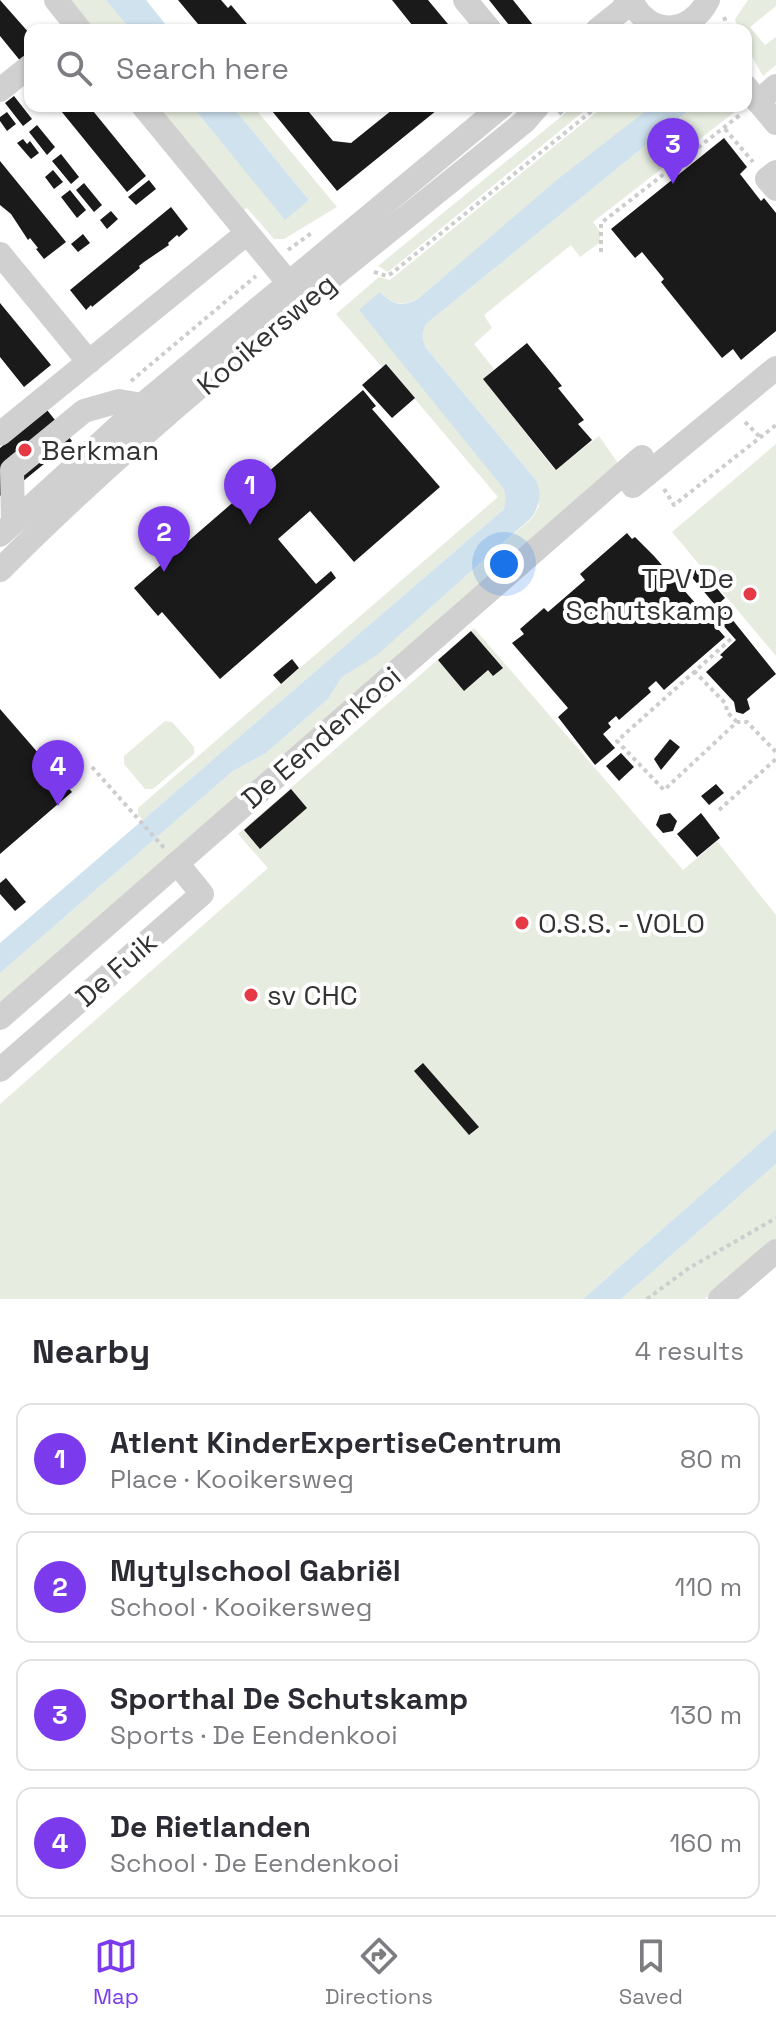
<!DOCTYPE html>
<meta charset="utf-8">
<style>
:root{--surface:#fff;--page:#f2f2f3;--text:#2b2b33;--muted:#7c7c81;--line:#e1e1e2;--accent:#7c3aed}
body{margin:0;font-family:"Space Grotesk",sans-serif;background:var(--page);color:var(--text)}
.you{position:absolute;left:504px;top:564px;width:28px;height:28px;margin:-20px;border:6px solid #fff;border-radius:50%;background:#1a73e8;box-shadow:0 0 0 12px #1a73e833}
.badge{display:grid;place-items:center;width:52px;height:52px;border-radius:50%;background:var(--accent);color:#fff;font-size:26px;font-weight:700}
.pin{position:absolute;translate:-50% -66px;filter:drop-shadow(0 2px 4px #0008)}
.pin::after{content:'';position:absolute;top:42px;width:28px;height:24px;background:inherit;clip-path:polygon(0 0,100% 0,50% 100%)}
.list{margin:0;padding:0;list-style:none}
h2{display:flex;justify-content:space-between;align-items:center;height:104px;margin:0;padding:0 32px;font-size:34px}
h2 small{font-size:26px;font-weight:400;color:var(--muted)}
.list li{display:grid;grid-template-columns:52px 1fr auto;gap:24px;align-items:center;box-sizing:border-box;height:112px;margin:0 16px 16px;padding:0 16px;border:2px solid var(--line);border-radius:16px}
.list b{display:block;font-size:30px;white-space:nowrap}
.list p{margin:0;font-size:26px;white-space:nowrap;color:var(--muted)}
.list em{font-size:26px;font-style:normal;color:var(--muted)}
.icon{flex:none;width:44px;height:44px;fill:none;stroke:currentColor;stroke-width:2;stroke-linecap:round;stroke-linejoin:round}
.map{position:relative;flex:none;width:776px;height:1299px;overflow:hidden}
.search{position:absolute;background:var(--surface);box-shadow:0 2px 6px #0004;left:24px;right:24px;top:24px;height:88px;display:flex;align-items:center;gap:20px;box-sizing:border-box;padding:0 28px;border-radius:16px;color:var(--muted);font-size:30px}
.sheet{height:616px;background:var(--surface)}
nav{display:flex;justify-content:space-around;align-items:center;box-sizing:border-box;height:112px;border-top:2px solid var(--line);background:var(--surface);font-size:22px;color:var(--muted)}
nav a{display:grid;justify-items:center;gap:4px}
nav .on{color:var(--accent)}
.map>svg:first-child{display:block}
.green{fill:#e6ecdf}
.water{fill:#cfe2ee}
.building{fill:#1a1a1a}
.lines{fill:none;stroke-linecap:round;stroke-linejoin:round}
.path{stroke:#cdcdcd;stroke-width:4;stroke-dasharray:4 4;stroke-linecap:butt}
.minor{stroke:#d0d0d0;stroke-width:24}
.poi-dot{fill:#e63946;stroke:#fff;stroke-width:3}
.labels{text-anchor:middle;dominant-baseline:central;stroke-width:8;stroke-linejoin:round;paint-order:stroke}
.street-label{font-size:28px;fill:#333;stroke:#fff}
.poi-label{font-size:28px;fill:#333;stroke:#fff;text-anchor:start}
</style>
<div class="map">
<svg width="776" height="1299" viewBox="0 0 776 1299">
<rect width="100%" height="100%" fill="#fff"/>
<path class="green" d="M 70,0 L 106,0 L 131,30 L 95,30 Z
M 748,0 L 776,0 L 776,6 L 750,27 L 765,45 L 776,37 L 776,65 L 763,76 L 746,46 L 746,30 L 739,30 L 735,19 Z
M 157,106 L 192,106 L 285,219 L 309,200 L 232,106 L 253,106 L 337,207 L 284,239 L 274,239 L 247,208 L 242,211 Z
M 574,106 L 590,106 L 388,272 L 378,266 Z
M 604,106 L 652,106 L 558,180 L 419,298 C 401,307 395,305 380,292 L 504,489 L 507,498 L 504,509 L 143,820 L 138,815 L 138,808 L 498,497 L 386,365 L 382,367 L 336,314 L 379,277 L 390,280 Z
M 694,106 L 741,107 L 593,222 L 601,233 L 599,243 L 580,257 L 571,245 L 484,315 L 492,328 L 474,344 L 494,369 L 483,379 L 555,470 L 599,436 L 622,469 L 0,1011 L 0,973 L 233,771 L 266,753 L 328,699 L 342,677 L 377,654 L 532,518 L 539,506 L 536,480 L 426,348 C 422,339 422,333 426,324 Z
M 776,444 L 776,656 L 672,532 Z
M 474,628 L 683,870 L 717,841 L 776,915 L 776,1129 L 583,1299 L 0,1299 L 0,1104 L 268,868 L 238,834 Z
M 165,721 L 172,722 L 194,747 L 194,754 L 153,789 L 145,789 L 124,764 L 124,756 Z
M 776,1164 L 776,1239 L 705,1299 L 621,1299 Z"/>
<path class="water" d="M 106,0 L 146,0 L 170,30 L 131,30 Z
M 192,106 L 232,106 L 309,200 L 285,220 Z
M 652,106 L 694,106 L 426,324 C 422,333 422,339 426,348 L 536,480 C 542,495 540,505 531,518 L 377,655 L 342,677 L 328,699 L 266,753 L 233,771 L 0,973 L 0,943 L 504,509 L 506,498 L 504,489 L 359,310 L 380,292 C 394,305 402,308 419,298 L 558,179 Z
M 776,1129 L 776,1164 L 621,1299 L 583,1299 Z"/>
<path class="building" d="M 0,0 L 30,34 L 30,57 L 22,63 L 0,36 Z
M 178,0 L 221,0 L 228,8 L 231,5 L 252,30 L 203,30 Z
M 392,0 L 428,0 L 453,30 L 416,30 Z
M 489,0 L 513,0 L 537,30 L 513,30 Z
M 14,96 L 32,119 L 23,126 L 5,103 Z
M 57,106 L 89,106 L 146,176 L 127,192 Z
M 268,106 L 304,106 L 333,141 L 351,143 L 397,106 L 442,106 L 337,191 Z
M 7,112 L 16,124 L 7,131 L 0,121 L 0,117 Z
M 37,125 L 55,147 L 47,155 L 29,132 Z
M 724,138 L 747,167 L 740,174 L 761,201 L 764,198 L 776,213 L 776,331 L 741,360 L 733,349 L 722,358 L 661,282 L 664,279 L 642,252 L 635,258 L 611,229 Z
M 23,139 L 27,144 L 30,141 L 39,153 L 31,159 L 17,143 Z
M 61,154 L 79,177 L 71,184 L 52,161 Z
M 0,161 L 66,242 L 44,259 L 36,249 L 38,248 L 30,238 L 28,240 L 11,214 L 0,205 Z
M 53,170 L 63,182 L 54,189 L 45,177 Z
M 149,180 L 156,189 L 136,205 L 128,197 Z
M 84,183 L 102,205 L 94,212 L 76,190 Z
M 70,190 L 86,210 L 77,218 L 61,197 Z
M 171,207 L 188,229 L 179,237 L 177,235 L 168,243 L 169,245 L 144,262 L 139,266 L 140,268 L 92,307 L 91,305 L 86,310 L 70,290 Z
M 111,211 L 118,219 L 107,229 L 100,220 Z
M 83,234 L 90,243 L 78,252 L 71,244 Z
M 0,303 L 51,365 L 24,387 L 0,357 Z
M 527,343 L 562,386 L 558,388 L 584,420 L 578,424 L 592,440 L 556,470 L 483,379 Z
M 386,364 L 415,398 L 392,418 L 362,385 Z
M 363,390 L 376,406 L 372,409 L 440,487 L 354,562 L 310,511 L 278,539 L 316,584 L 331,571 L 336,578 L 220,679 L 162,612 L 158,616 L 134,588 Z
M 47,410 L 72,441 L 11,491 L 6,490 L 0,496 L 0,448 Z
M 627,533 L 632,539 L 635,537 L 654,556 L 725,637 L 664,690 L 656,681 L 648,688 L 651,692 L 619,720 L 616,716 L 608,723 L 611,727 L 603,734 L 615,748 L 595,765 L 558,717 L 568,708 L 512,643 L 524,634 L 520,629 L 544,608 L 548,612 L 585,580 L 580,574 Z
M 699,567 L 725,598 L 716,606 L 690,575 Z
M 723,608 L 776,674 L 747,699 L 750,709 L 743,714 L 736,712 L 734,702 L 706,672 L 723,657 L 720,655 L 736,640 L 714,615 Z
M 471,631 L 503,668 L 493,676 L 488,670 L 464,691 L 438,660 Z
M 292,659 L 299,668 L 281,684 L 273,675 Z
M 0,709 L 72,792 L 0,854 Z
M 670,739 L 680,747 L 661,770 L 654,759 Z
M 621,753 L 634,767 L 619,781 L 606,766 Z
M 716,784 L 724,793 L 709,805 L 701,796 Z
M 291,789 L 307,808 L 260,849 L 244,830 Z
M 670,813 L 677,821 L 673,831 L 663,833 L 656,825 L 660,815 Z
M 701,813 L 720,838 L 697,857 L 677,834 Z
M 6,878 L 26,902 L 15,911 L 0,894 L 0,883 Z
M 423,1063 L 479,1127 L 469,1135 L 414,1071 Z"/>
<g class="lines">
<path class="path" d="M 724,17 L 729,30
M 559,114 L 568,106
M 725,129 L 753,162
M 288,250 L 313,232
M 601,252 L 601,223 L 740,115
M 374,272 L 387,276 L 392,273 L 598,106
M 131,381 L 256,276
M 745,422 L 761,438
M 664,489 L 674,505 L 776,425
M 731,639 L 617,741 L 664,790 L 737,722 L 747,722 L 776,752
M 694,671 L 726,704 L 727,712 L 737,722
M 92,767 L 165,849
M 719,810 L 776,759
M 647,1299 L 689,1268 L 776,1218"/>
<path class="minor" d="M 56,0 L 80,30
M 465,0 L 490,30
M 631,0 C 648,37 690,36 708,0
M 597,30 L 622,10 L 628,0
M 746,87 L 776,123
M 0,90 L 30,66
M 758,102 L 776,86
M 143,106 L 296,292
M 776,172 L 767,179 L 776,189
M 0,254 L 89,362
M 0,434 L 247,233
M 633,486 L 776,368
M 13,523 L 12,470 L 84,411 L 119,401 L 142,405
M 0,535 L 142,405 L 502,106
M 0,570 C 161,408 347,266 524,122 L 538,106
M 0,1018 L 642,457
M 0,1070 L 202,894 L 177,863
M 720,1299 L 776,1251"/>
</g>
<g class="poi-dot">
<circle cx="25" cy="450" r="8"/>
<circle cx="750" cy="594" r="8"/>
<circle cx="522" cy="923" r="8"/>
<circle cx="251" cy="995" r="8"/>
</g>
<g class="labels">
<g class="street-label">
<text transform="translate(266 334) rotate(-40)">Kooikersweg</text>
<text transform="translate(321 737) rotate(-41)">De Eendenkooi</text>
<text transform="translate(116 969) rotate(-41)">De Fuik</text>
</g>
<g class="poi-label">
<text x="41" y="450">Berkman</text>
<text x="734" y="578" text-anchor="end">TPV De<tspan x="734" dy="32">Schutskamp</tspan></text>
<text x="538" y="923">O.S.S. - VOLO</text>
<text x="267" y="995">sv CHC</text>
</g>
</g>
</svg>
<div class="you"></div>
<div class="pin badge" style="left:250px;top:525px">1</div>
<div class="pin badge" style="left:164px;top:572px">2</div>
<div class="pin badge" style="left:673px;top:184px">3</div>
<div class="pin badge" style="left:58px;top:806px">4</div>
<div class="search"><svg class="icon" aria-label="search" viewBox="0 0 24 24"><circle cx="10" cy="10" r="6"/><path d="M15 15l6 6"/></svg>Search here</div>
</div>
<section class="sheet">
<h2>Nearby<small>4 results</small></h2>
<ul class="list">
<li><span class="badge">1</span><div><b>Atlent KinderExpertiseCentrum</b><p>Place · Kooikersweg</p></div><em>80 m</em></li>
<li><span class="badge">2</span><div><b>Mytylschool Gabriël</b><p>School · Kooikersweg</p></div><em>110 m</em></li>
<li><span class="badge">3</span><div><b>Sporthal De Schutskamp</b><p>Sports · De Eendenkooi</p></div><em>130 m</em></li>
<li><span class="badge">4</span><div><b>De Rietlanden</b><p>School · De Eendenkooi</p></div><em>160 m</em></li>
</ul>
</section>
<nav>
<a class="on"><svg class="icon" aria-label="map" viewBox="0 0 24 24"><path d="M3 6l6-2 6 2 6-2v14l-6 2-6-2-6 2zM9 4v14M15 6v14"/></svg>Map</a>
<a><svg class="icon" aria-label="directions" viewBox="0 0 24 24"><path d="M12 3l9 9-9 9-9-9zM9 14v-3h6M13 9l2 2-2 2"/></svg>Directions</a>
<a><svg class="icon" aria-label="saved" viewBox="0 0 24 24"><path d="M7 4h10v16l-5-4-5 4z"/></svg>Saved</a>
</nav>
